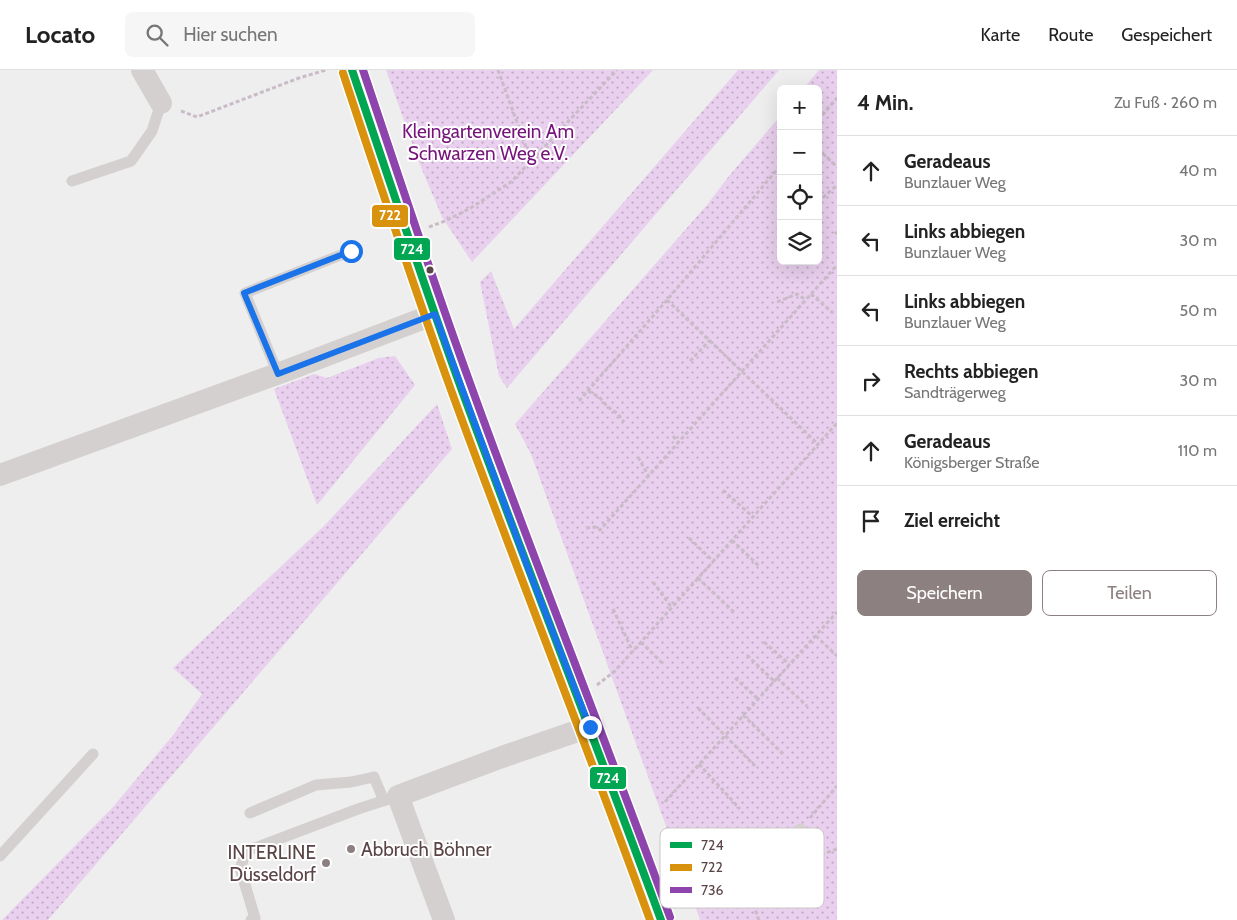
<!DOCTYPE html>
<html lang="de">
<meta charset="utf-8">
<style>
:root{--surface:#fff;--page:#f6f6f6;--text:#222;--muted:#767676;--line:#e0e0e0;--accent:#8d8080}
body{margin:0;font-family:Cabin,sans-serif;background:var(--page);color:var(--text)}
.controls{position:absolute;right:15px;top:15px;display:grid;overflow:hidden;border-radius:8px;box-shadow:0 5px 20px #0002}
.controls button{width:45px;height:45px;display:grid;place-items:center;padding:0;border:0;border-bottom:1px solid var(--line);background:var(--surface);color:var(--text);font:25px sans-serif}
.stop{position:absolute;width:15px;height:15px;margin:-11px;border:4px solid #1a73e8;border-radius:50%;background:#fff}
.stop.end{background:#1a73e8;border-color:#fff;box-shadow:0 1px 5px #0008}
.list{margin:0;padding:0;list-style:none}
h2{display:flex;justify-content:space-between;align-items:center;height:65px;margin:0;padding:0 20px;font-size:21px}
h2 small{font-size:16px;font-weight:400;color:var(--muted)}
.list li{display:grid;grid-template-columns:32px 1fr auto;gap:15px;align-items:center;box-sizing:border-box;height:70px;padding:0 20px;border-top:1px solid var(--line)}
.list b{display:block;font-size:19px;white-space:nowrap}
.list p{margin:0;font-size:16px;white-space:nowrap;color:var(--muted)}
.list em{font-size:16px;font-style:normal;color:var(--muted)}
.actions{display:flex;gap:10px;padding:15px 20px}
.actions a{flex:1;padding:11px 0;border:1px solid var(--accent);border-radius:8px;text-align:center;font-size:18px;color:var(--accent)}
.actions .main{background:var(--accent);color:#fff}
.icon{flex:none;width:28px;height:28px;fill:none;stroke:currentColor;stroke-width:2;stroke-linecap:round;stroke-linejoin:round}
.map{position:relative;flex:none;width:837px;height:850px;overflow:hidden}
header{display:flex;align-items:center;gap:30px;box-sizing:border-box;height:70px;padding:0 25px;background:var(--surface);border-bottom:1px solid var(--line)}
header strong{font-size:24px}
nav{display:flex;gap:28px;margin-inline-start:auto;font-size:18px}
.search{width:350px;height:45px;background:var(--page);display:flex;align-items:center;gap:12px;box-sizing:border-box;padding:0 18px;border-radius:8px;color:var(--muted);font-size:19px}
main{display:flex}
aside{flex:1;background:var(--surface)}
.map>svg:first-child{display:block}
.green{fill:url(#green-dots)}
.lines{fill:none;stroke-linecap:round;stroke-linejoin:round}
.path{stroke:#c9bbc7;stroke-width:3;stroke-dasharray:4 2.5;stroke-linecap:butt}
.lane{stroke:#d5d0d0;stroke-width:11}
.street{stroke:#d5d0d0;stroke-width:22}
.secondary{stroke:#d4cfce;stroke-width:28}
.bus-1-casing{stroke:#fff;stroke-width:11}
.bus-2-casing{stroke:#fff;stroke-width:11}
.bus-3-casing{stroke:#fff;stroke-width:11}
.bus-1{stroke:#00a651;stroke-width:8}
.bus-2{stroke:#d8920e;stroke-width:8}
.bus-3{stroke:#8e44ad;stroke-width:8}
.route{stroke:#1a73e8;stroke-width:6}
.bus-dot{fill:#5a4446;stroke:#fff;stroke-width:2}
.poi-dot{fill:#8d8080;stroke:#fff;stroke-width:2}
.labels{text-anchor:middle;dominant-baseline:central;stroke-width:4;stroke-linejoin:round;paint-order:stroke}
.park-label{font-size:19px;fill:#77147c;stroke:#fff}
.poi-label{font-size:19px;fill:#5a4446;stroke:#fff;text-anchor:start}
.key{fill:#fff;stroke:#cec7c8;stroke-width:1}
.key-label{font-size:14px;fill:#5a4446}
.line-badge{stroke:#fff;stroke-width:2}
.badge-label{font-size:14px;text-anchor:middle;font-weight:bold;fill:#fff}
</style>
<header>
<strong>Locato</strong>
<div class="search"><svg class="icon" aria-label="search" viewBox="0 0 24 24"><circle cx="10" cy="10" r="6"/><path d="M15 15l6 6"/></svg>Hier suchen</div>
<nav><a>Karte</a><a>Route</a><a>Gespeichert</a></nav>
</header>
<main>
<div class="map">
<svg width="837" height="850" viewBox="0 0 837 850">
<defs>
<pattern id="green-dots" width="8" height="8" patternUnits="userSpaceOnUse" patternTransform="scale(1.25)"><rect width="8" height="8" fill="#e9d0ee"/><path d="M2 2h.1M6 6h.1" fill="none" stroke="#c0aac3" stroke-width="1.8" stroke-linecap="round"/></pattern>
</defs>
<rect width="100%" height="100%" fill="#edeeed"/>
<path class="green" d="M 386,0 L 653,0 L 472,192 L 442,147 L 420,95 Z
M 738,0 L 779,0 L 507,318 L 499,306 L 480,212 L 491,201 L 514,259 Z
M 819,0 L 837,0 L 837,850 L 700,850 L 531,384 L 515,354 L 707,135 L 729,106 L 781,45 L 781,191 L 818,191 L 818,19 L 803,19 Z
M 395,286 L 415,315 L 317,435 L 274,319 L 314,304 L 327,308 L 379,288 Z
M 437,334 L 452,379 L 48,850 L 2,850 L 113,737 L 174,664 L 202,624 L 173,598 L 324,456 Z"/>
<g class="lines">
<path class="path" d="M 498,0 L 531,91
M 181,41 L 197,47 L 299,8 L 326,0
M 818,50 L 837,28
M 818,79 L 837,97
M 818,132 L 837,115
M 429,157 L 445,151 L 469,139 L 511,112 L 617,0
M 835,164 L 837,162
M 811,224 L 833,243
M 667,230 L 818,374
M 777,232 L 797,224 L 806,230
M 690,291 L 710,270
M 588,321 L 599,327 L 608,337 L 618,344 L 624,352
M 579,331 L 667,230 L 781,95
M 673,366 L 679,373
M 638,387 L 649,407
M 723,420 L 753,447
M 586,458 L 595,457 L 600,460 L 837,195
M 689,468 L 713,491
M 732,470 L 760,497
M 698,508 L 735,543
M 653,512 L 672,538
M 613,539 L 633,582
M 816,566 L 837,586
M 641,572 L 663,594
M 764,572 L 789,594
M 747,585 L 774,611
M 735,608 L 758,629
M 777,608 L 807,636
M 597,615 L 615,601 L 837,353
M 698,638 L 755,696
M 743,645 L 783,684
M 699,694 L 740,739
M 665,732 L 837,542
M 810,748 L 837,716
M 792,781 L 805,790 L 837,779
M 742,804 L 759,850"/>
<path class="lane" d="M 72,111 L 131,91 L 152,61 L 161,33
M 278,304 L 245,223 L 351,181
M 250,743 L 316,715 L 351,712 L 374,707 L 384,731
M 0,786 L 93,684
M 653,826 L 780,772 L 801,759
M 251,850 L 255,848 L 240,798 L 247,781 L 358,739 L 398,726"/>
<path class="street" d="M 142,0 L 161,33
M 0,405 L 288,300 L 435,244
M 444,850 L 398,726 L 502,687 L 589,657"/>
<path class="secondary" d="M 352,0 C 388,106 423,213 461,318 C 527,496 597,672 661,850"/>
<defs>
<path id="bus-1" d="M 352,0 C 388,106 423,213 461,318 C 526,496 596,672 661,850"/>
<path id="bus-2" d="M 343,3 C 378,109 413,215 451,320 C 516,498 586,673 650,850"/>
<path id="bus-3" d="M 363,0 C 398,104 432,209 470,313 C 534,491 605,668 670,847"/>
</defs>
<use href="#bus-1" class="bus-1-casing"/>
<use href="#bus-2" class="bus-2-casing"/>
<use href="#bus-3" class="bus-3-casing"/>
<use href="#bus-1" class="bus-1"/>
<use href="#bus-2" class="bus-2"/>
<use href="#bus-3" class="bus-3"/>
</g>
<g class="lines">
<path class="route" d="M 351,181 L 244,223 L 278,304 L 435,244 L 528,498 L 590,657"/>
</g>
<circle class="bus-dot" cx="430" cy="200" r="4.5"/>
<g class="poi-dot">
<circle cx="351" cy="779" r="5"/>
<circle cx="326" cy="793" r="5"/>
</g>
<g class="labels">
<g class="park-label">
<text x="488" y="61">Kleingartenverein Am<tspan x="488" dy="22">Schwarzen Weg e.V.</tspan></text>
</g>
<g class="poi-label">
<text x="361" y="779">Abbruch Böhner</text>
<text x="316" y="782" text-anchor="end">INTERLINE<tspan x="316" dy="22">Düsseldorf</tspan></text>
</g>
</g>
<rect x="660" y="758" width="164" height="80" rx="8" class="key"/>
<rect x="670" y="772" width="22" height="6" fill="#00a651"/>
<rect x="670" y="794" width="22" height="7" fill="#d8920e"/>
<rect x="670" y="817" width="22" height="6" fill="#8e44ad"/>
<g class="key-label">
<text x="701" y="780">724</text>
<text x="701" y="802">722</text>
<text x="701" y="825">736</text>
</g>
<g class="line-badge">
<rect x="371" y="134" width="38" height="24" rx="5" fill="#d8920e"/>
<rect x="393" y="167" width="38" height="24" rx="5" fill="#00a651"/>
<rect x="589" y="696" width="38" height="24" rx="5" fill="#00a651"/>
</g>
<g class="badge-label">
<text x="390" y="150">722</text>
<text x="412" y="184">724</text>
<text x="608" y="713">724</text>
</g>
</svg>
<div class="controls">
<button>+</button>
<button>−</button>
<button><svg class="icon" aria-label="locate" viewBox="0 0 24 24"><circle cx="12" cy="12" r="6"/><path d="M12 2v4M12 18v4M2 12h4M18 12h4"/></svg></button>
<button><svg class="icon" aria-label="layers" viewBox="0 0 24 24"><path d="M12 4l9 5-9 5-9-5zM3 14l9 5 9-5"/></svg></button>
</div>
<div class="stop" style="left:351px;top:181px"></div>
<div class="stop end" style="left:590px;top:657px"></div>
</div>
<aside>
<h2>4 Min.<small>Zu Fuß · 260 m</small></h2>
<ul class="list">
<li><svg class="icon" aria-label="ahead" viewBox="0 0 24 24"><path d="M12 20V5M6 11l6-6 6 6"/></svg><div><b>Geradeaus</b><p>Bunzlauer Weg</p></div><em>40 m</em></li>
<li><svg class="icon" aria-label="left" viewBox="0 0 24 24"><path d="M17 20v-9H6M10 6l-5 5 5 5"/></svg><div><b>Links abbiegen</b><p>Bunzlauer Weg</p></div><em>30 m</em></li>
<li><svg class="icon" aria-label="left" viewBox="0 0 24 24"><path d="M17 20v-9H6M10 6l-5 5 5 5"/></svg><div><b>Links abbiegen</b><p>Bunzlauer Weg</p></div><em>50 m</em></li>
<li><svg class="icon" aria-label="right" viewBox="0 0 24 24"><path d="M7 20v-9h11M14 6l5 5-5 5"/></svg><div><b>Rechts abbiegen</b><p>Sandträgerweg</p></div><em>30 m</em></li>
<li><svg class="icon" aria-label="ahead" viewBox="0 0 24 24"><path d="M12 20V5M6 11l6-6 6 6"/></svg><div><b>Geradeaus</b><p>Königsberger Straße</p></div><em>110 m</em></li>
<li><svg class="icon" aria-label="arrive" viewBox="0 0 24 24"><path d="M6 21V4h12l-3 4 3 4H6"/></svg><div><b>Ziel erreicht</b></div></li>
</ul>
<div class="actions"><a class="main">Speichern</a><a>Teilen</a></div>
</aside>
</main>
